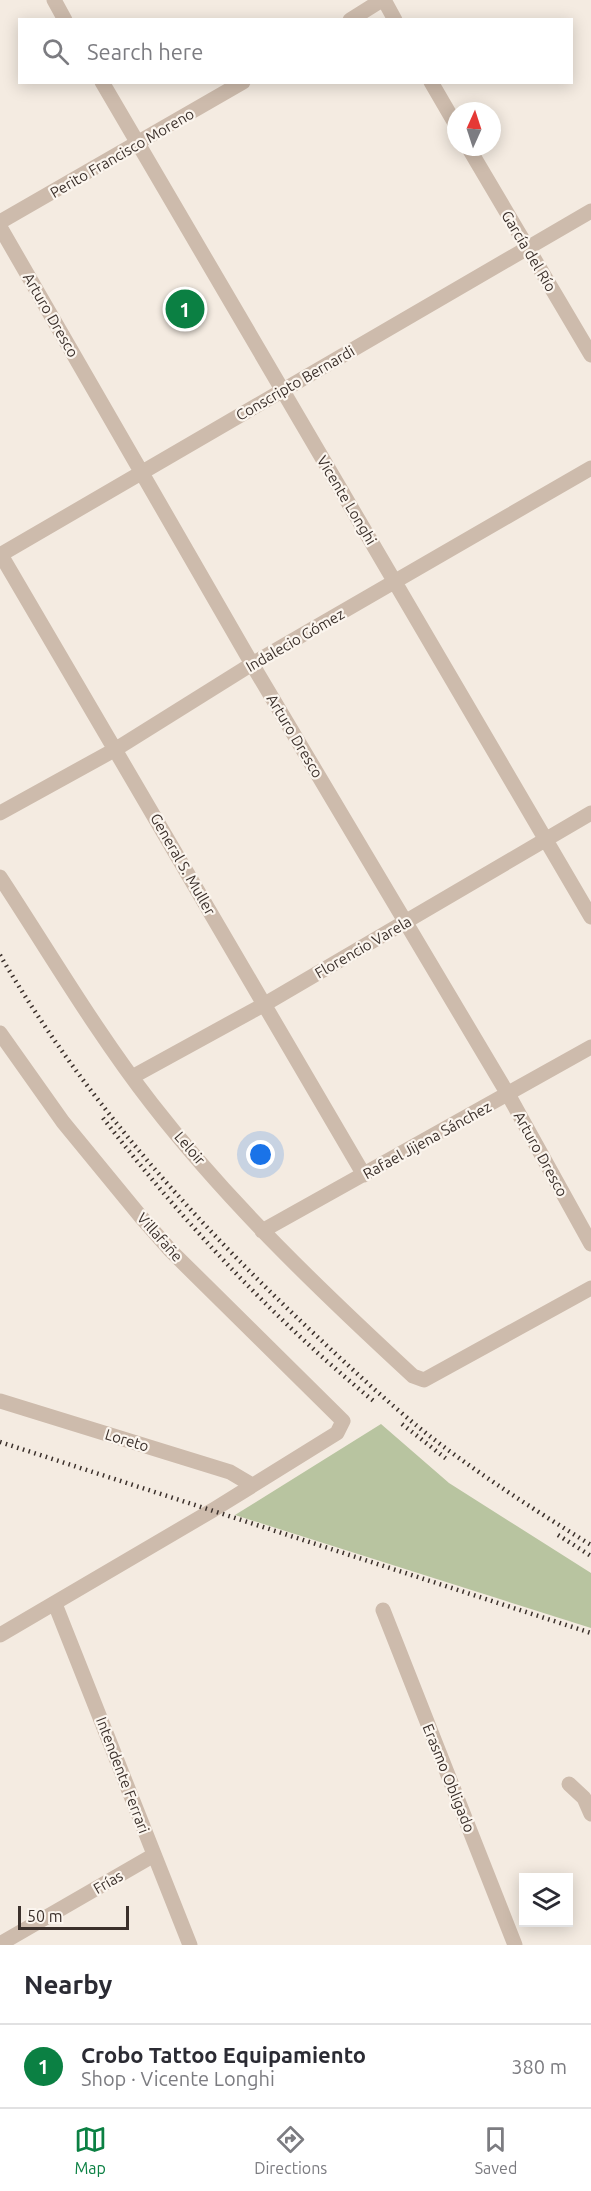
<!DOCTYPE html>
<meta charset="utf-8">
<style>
:root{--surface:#fff;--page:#f2f2f3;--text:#2b2b33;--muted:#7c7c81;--line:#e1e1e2;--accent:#0b8043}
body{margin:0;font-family:Ubuntu,sans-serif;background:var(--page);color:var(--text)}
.controls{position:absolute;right:18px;bottom:18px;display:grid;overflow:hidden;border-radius:0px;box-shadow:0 3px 15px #0003}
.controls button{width:54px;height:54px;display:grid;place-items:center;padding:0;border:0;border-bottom:2px solid var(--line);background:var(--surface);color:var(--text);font:30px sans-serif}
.compass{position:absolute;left:447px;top:102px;width:54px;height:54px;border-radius:50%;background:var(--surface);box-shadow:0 3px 15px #0003;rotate:3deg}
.scale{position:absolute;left:18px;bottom:15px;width:111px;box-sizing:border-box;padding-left:6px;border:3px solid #3b302b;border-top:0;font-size:16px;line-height:21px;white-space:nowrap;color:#3b302b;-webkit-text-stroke:4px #fbf5ee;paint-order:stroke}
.you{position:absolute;left:261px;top:1155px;width:21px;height:21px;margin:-15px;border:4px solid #fff;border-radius:50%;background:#1a73e8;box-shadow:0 0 0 9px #1a73e833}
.badge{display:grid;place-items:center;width:39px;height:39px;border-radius:50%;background:var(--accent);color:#fff;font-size:20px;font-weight:700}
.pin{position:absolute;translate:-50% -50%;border:3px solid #fff;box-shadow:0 2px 6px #0006}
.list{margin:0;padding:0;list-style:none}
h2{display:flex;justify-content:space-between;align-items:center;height:78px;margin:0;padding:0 24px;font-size:26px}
h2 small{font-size:20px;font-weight:400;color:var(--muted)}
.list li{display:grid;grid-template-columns:39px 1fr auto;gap:18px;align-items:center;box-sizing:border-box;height:84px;padding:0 24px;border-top:2px solid var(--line)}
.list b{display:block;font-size:22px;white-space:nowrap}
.list p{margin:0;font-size:20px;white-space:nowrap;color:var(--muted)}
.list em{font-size:20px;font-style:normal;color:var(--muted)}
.icon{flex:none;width:33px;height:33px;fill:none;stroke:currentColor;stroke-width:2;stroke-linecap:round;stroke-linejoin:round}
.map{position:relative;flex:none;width:591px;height:1945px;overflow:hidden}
.search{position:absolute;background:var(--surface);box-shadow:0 3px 15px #0003;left:18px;right:18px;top:18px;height:66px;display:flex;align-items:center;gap:15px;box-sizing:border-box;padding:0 21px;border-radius:0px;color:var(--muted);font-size:22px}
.sheet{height:162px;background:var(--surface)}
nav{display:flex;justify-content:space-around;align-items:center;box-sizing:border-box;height:84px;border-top:2px solid var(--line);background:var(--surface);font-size:16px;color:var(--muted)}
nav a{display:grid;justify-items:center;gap:3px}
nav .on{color:var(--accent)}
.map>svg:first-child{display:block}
.green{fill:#b8c4a0}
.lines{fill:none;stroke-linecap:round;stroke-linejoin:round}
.minor{stroke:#cdbbac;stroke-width:15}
.rail{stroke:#3b302b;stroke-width:4.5;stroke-dasharray:1.5 4.5;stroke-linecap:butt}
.labels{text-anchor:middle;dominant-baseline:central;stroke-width:4.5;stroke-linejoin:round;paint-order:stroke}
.street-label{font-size:15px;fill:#3b302b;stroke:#fbf5ee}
</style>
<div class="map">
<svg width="591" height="1945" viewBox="0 0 591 1945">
<rect width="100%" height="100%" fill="#f4ebe1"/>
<path class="green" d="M 381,1424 L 449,1483 L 591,1573 L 591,1628 L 235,1515 Z"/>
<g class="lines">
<path class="minor" d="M 54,0 L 65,20
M 384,0 L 395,20
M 350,20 L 382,0
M 102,82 L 591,917
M 431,82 L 456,125
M 468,147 L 591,355
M 0,222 L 243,82
M 0,227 L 252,664 L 509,1096 L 591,1244
M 0,555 L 591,211
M 1,555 L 364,1175
M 0,813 L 116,749 L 252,664 L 591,468
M 0,877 C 50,953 96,1032 152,1104 C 229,1203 321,1291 413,1376 L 424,1380 L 591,1288
M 0,1033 L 63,1122 L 141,1217 L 171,1251 L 343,1421 L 337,1433 L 213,1510 L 0,1635
M 132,1077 L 265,1004 L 591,813
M 262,1231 L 591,1047
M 0,1401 L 230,1472 L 252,1485
M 55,1604 L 190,1945
M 383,1610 L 515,1945
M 569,1784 L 584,1798 L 591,1814
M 0,1944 L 154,1855"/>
<path class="rail" d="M 0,955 C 81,1094 191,1218 308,1328 C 352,1369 396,1411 444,1447 C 491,1482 541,1514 591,1545
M 103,1118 C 183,1222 274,1320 376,1403
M 402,1424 L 449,1461
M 0,1442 L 591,1633
M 558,1535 L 591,1556"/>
</g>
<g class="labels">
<g class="street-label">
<text transform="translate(122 153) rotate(-30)">Perito Francisco Moreno</text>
<text transform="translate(529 251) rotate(59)">García del Río</text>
<text transform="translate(51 315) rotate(60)">Arturo Dresco</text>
<text transform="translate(295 383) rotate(-30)">Conscripto Bernardi</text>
<text transform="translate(347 500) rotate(59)">Vicente Longhi</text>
<text transform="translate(295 640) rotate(-30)">Indalecio Gómez</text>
<text transform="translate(295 736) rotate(59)">Arturo Dresco</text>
<text transform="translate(183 864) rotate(60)">General S. Muller</text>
<text transform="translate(363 947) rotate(-30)">Florencio Varela</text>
<text transform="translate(427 1140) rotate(-29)">Rafael Jijena Sánchez</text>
<text transform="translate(190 1148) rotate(49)">Leloir</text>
<text transform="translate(541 1154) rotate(61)">Arturo Dresco</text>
<text transform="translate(160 1237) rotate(48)">Villafañe</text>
<text transform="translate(127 1440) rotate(17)">Loreto</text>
<text transform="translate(123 1775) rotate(69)">Intendente Ferrari</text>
<text transform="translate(449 1778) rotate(68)">Erasmo Obligado</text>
<text transform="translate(108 1882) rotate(-30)">Frías</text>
</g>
</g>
</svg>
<div class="controls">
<button><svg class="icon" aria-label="layers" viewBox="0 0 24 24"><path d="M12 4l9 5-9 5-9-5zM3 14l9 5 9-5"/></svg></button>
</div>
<svg class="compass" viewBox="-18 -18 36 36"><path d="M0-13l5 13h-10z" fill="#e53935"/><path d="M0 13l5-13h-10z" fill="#7c7c81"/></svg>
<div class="scale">50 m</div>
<div class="you"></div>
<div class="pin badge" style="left:185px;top:309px">1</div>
<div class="search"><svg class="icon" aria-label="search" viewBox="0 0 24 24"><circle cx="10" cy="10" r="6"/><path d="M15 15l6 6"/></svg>Search here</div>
</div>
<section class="sheet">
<h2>Nearby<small></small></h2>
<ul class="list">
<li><span class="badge">1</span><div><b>Crobo Tattoo Equipamiento</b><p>Shop · Vicente Longhi</p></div><em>380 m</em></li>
</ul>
</section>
<nav>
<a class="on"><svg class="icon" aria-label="map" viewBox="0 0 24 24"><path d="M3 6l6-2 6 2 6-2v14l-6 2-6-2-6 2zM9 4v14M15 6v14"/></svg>Map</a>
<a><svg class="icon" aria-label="directions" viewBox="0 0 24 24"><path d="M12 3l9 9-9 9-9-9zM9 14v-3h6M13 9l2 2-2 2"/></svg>Directions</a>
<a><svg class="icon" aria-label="saved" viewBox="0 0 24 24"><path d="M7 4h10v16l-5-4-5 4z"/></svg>Saved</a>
</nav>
